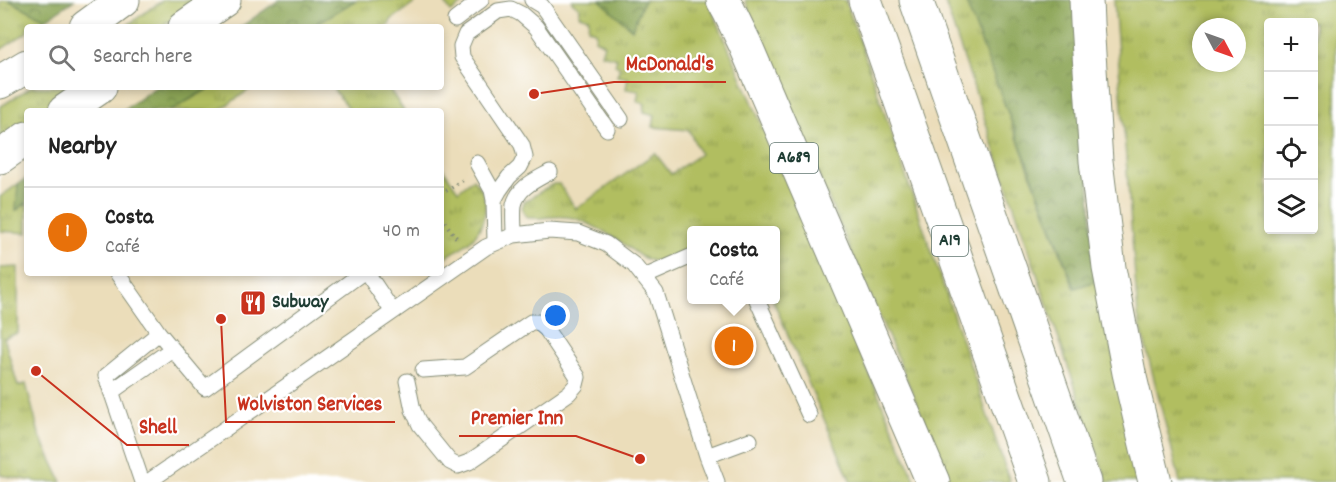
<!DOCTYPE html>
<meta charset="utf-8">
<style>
:root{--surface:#fff;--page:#f6f6f6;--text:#222;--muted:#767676;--line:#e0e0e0;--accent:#0b8043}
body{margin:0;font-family:Dekko,sans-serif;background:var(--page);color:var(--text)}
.controls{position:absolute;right:18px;top:18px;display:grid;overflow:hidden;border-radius:6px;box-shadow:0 3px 9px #0003}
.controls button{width:54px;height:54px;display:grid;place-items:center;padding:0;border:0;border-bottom:2px solid var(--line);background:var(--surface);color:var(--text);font:30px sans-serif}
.compass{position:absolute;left:1192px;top:18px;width:54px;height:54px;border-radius:50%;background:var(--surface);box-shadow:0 3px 9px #0003;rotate:131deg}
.you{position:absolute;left:556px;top:316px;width:21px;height:21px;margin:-15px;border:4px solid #fff;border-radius:50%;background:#1a73e8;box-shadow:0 0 0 9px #1a73e833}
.badge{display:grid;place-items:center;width:39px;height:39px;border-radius:50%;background:var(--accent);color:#fff;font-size:20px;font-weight:700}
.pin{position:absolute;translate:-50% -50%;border:3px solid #fff;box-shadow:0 2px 6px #0006}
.popup{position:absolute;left:687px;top:226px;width:93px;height:78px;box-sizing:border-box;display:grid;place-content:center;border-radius:6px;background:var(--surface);filter:drop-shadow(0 2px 4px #0005);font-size:20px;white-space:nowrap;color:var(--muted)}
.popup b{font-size:22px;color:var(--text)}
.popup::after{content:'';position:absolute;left:50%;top:100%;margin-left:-12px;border:12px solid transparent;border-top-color:var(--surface)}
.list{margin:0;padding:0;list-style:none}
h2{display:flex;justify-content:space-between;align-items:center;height:78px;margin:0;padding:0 24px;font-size:26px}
h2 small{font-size:20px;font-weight:400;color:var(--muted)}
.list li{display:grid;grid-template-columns:39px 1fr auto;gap:18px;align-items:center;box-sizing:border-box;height:90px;padding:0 24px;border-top:2px solid var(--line)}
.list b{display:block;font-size:22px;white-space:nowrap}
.list p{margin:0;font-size:20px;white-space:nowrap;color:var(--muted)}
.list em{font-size:20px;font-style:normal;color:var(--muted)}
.icon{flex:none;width:33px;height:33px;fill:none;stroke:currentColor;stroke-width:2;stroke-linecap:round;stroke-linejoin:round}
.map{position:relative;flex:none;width:1336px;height:482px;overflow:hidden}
.search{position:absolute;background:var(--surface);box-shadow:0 3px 9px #0003;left:24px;top:24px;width:420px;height:66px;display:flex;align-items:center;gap:15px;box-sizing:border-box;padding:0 21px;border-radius:6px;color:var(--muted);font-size:22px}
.panel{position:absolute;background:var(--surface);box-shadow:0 3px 9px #0003;left:24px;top:108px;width:420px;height:168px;border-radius:6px}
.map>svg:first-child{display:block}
.grass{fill:url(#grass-tufts);stroke:#687e4a;stroke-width:1.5;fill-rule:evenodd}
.forest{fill:url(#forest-crowns);stroke:#567145;stroke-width:1.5}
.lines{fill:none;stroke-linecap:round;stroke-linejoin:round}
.lane-casing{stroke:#858d77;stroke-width:17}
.highway-casing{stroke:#858d77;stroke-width:35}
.path{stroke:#858d77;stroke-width:4;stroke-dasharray:1.5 4.5;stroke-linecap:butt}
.lane{stroke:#fff;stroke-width:15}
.highway{stroke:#fff;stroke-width:33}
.labels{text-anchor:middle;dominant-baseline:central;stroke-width:4.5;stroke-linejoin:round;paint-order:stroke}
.shield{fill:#fff;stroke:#627771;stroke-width:1.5}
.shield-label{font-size:18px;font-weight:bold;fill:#1f3d34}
.poi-label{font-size:20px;font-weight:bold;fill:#1f3d34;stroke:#fff;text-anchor:start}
.leader{fill:none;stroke:#c8321e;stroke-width:2}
.callout-dot{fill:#c8321e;stroke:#fff;stroke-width:2}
.callout-label{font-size:21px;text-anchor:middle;font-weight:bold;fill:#c8321e;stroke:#fff;stroke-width:4.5;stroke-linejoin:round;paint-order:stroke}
</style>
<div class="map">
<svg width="1336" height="482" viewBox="0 0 1336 482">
<defs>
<pattern id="grass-tufts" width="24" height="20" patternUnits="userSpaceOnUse" patternTransform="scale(1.5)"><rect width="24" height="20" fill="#b1be60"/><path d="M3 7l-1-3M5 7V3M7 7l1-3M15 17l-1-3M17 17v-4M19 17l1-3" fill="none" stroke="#8f9c50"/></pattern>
<pattern id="forest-crowns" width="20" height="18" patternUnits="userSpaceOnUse" patternTransform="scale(1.5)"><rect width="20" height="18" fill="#8ca556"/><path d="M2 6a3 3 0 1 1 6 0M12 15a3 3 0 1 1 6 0" fill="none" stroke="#728848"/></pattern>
</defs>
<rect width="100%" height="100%" fill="#fff"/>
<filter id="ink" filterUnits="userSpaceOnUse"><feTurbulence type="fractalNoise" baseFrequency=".0167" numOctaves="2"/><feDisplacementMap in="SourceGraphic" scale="12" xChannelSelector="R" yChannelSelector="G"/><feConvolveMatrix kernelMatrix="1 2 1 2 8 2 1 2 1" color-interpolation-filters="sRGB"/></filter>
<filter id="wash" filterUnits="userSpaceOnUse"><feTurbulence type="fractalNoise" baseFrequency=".008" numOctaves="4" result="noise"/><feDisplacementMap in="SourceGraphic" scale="24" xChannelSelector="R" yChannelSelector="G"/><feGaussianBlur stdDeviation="1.35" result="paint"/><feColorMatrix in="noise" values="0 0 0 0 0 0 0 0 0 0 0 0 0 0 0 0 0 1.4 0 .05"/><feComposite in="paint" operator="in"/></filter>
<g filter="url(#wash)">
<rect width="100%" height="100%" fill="#ebddba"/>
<path class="grass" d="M 8,0 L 46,19 L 34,27 L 27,27 L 27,32 L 0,50 L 0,2 Z
M 163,0 L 198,0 L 161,27 L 125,27 Z
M 356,0 L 419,0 L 391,20 L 388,27 L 311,27 Z
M 443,0 L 468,0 L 451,12 Z
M 572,0 L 600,0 L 632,29 L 644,0 L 708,0 L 916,482 L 851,482 L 773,300 L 776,300 L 776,230 L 692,230 L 692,250 C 683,254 671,262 662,262 C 645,263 634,251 621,242 C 607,233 584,219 567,217 C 553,214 538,222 526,216 L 522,209 L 524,202 L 553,184 L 559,184 L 576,209 L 655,153 L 671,174 L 700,154 L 689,130 L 653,127 L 655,115 L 644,112 L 645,104 L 637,101 L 639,91 L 626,89 L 628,78 L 617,76 L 620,67 L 615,65 L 617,58 L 601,54 L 604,44 L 595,39 L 596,32 L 588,28 L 589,18 L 579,15 L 580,8 L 572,2 Z
M 745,0 L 845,0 L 864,53 L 1010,482 L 951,482 L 791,112 Z
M 944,0 L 965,0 L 1074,288 L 1096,281 L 1143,482 L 1107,482 L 1003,173 Z
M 1114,0 L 1336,0 L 1336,482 L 1180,482 L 1138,316 ZM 1268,22 L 1314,22 L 1314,230 L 1268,230 ZM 1201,27 L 1237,27 L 1237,63 L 1201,63 Z
M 31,87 L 79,87 L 46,111 L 27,111 L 27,125 L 0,145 L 0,107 Z
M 211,87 L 253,87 L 218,111 L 170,111 Z
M 332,87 L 388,87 L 404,111 L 350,111 Z
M 441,166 L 458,191 L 473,179 C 476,183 480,187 482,191 C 490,207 482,231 469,242 C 460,249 450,254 441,260 Z
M 18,184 L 17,210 L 27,203 L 27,233 L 0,231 L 0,197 Z
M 18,267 L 18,333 L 4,338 L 18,386 L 26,384 L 39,434 L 62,482 L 40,482 L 0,475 L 0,268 Z"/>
<path class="forest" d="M 8,0 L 74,0 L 46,19 Z
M 279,0 L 356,0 L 311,27 L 241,27 Z
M 600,0 L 644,0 L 632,29 Z
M 965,0 L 1077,0 L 1096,281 L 1075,288 Z
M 156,87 L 211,87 L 170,111 L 122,111 Z
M 27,178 L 27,203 L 16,210 L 18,184 Z"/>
</g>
<g filter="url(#ink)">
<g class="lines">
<defs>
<path id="lane" d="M 532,0 L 542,6 L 621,119
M 455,20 L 481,0
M 477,163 L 492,190 L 494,200 L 495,242
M 494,200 L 499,191 L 509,177 L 520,167 L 525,157 L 522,145 L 462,57 L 461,46 L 466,34 L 498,11 L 511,9 L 521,14 L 536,27 L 607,129
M 514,235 C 514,225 513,214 514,205 C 518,187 536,180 550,172
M 117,273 L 159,333 L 106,376 L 142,482
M 367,273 L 393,312
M 644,277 L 692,256
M 757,300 L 809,415
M 159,333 L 205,388 L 362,273
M 407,381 L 413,410 L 420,425 L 450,462 L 458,466 L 469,462 L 569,393 L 576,385 L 578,377 L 546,329 L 538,322 L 531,322 L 465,367 L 423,370
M 111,392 L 172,349
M 707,456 L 750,440
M 148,482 L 209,440 L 486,247 L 514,235 L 549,231 L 578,233 L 606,244 L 634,265 L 656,293 L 707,456 L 717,482"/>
<path id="highway" d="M 723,0 L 729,11 L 745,44 L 933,482
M 865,0 L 1035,482
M 916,0 L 1084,482
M 1086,0 L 1087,23 L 1096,161 L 1109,268 L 1129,373 L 1155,482
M 86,27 L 123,0
M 185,27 L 224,0
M 0,82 L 27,66
M 65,111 L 100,87
M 0,157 L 27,138"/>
</defs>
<use href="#lane" class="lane-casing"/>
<use href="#highway" class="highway-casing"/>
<path class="path" d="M 441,194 L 463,180
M 441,217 L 458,240"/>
<use href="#lane" class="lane"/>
<use href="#highway" class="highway"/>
</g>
</g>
<defs>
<symbol id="restaurant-square" viewBox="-11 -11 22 22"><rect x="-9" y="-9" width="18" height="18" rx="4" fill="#c8321e" stroke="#fff"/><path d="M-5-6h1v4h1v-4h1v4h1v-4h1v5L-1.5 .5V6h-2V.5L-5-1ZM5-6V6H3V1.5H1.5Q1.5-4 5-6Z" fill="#fff"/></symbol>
</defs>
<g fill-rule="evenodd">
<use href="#restaurant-square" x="238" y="288" width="30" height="30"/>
</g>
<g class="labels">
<g class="shield">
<rect x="770" y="143" width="48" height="30" rx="4.5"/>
<rect x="932" y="226" width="36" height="30" rx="4.5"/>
</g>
<g class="shield-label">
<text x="794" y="158">A689</text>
<text x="950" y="241">A19</text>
</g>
<g class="poi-label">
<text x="272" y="303">Subway</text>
</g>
</g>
<path class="leader" d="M534 94L614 82H726M221 319L226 422H395M640 459L576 436H459M36 371L127 445H189"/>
<g class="callout-dot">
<circle cx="534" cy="94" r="6"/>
<circle cx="221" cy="319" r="6"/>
<circle cx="640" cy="459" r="6"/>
<circle cx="36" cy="371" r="6"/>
</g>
<g class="callout-label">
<text x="670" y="70">McDonald's</text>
<text x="310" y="410">Wolviston Services</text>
<text x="517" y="424">Premier Inn</text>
<text x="158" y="433">Shell</text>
</g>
</svg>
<div class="controls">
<button>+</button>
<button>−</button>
<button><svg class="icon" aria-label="locate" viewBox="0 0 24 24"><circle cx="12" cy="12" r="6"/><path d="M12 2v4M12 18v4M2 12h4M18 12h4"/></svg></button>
<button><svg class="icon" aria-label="layers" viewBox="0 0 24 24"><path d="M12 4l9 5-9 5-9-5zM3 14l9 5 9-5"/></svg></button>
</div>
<svg class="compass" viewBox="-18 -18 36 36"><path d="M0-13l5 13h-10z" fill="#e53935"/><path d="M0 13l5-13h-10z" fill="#767676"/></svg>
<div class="you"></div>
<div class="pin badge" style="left:734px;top:346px;background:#e8710a">1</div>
<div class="popup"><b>Costa</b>Café</div>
<div class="search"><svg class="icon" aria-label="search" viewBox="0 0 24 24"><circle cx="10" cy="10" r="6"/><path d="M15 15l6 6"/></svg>Search here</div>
<section class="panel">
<h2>Nearby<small></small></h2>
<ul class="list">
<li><span class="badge" style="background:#e8710a">1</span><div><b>Costa</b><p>Café</p></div><em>40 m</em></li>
</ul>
</section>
</div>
